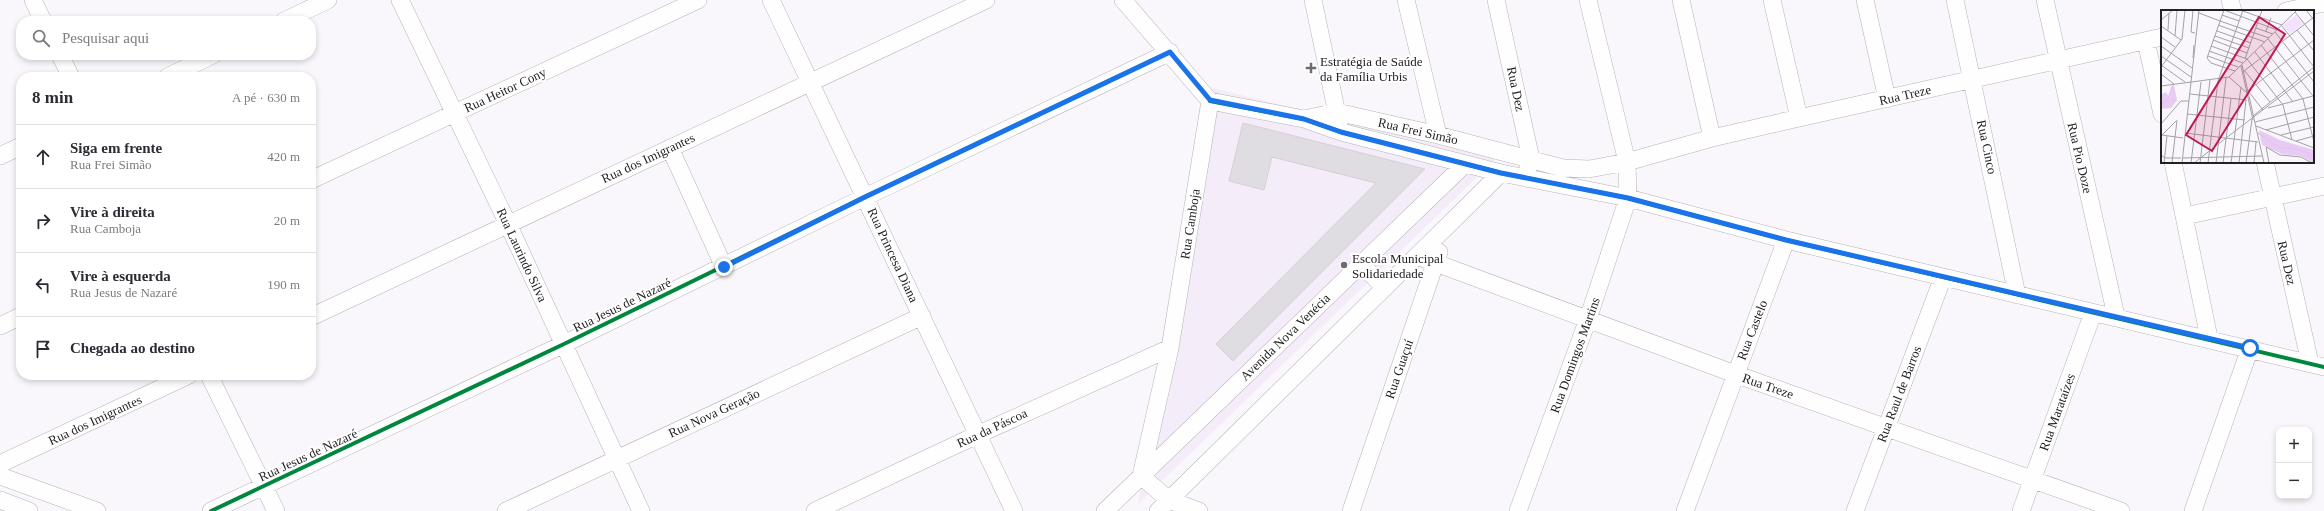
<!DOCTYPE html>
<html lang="pt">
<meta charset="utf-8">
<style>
:root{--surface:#fff;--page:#f2f2f3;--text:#2b2b33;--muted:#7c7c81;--line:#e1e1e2}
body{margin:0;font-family:Georgia,serif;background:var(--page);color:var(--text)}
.controls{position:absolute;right:12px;bottom:12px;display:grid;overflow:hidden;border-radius:8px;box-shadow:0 2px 6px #0003}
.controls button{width:36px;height:36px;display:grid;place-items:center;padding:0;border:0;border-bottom:1px solid var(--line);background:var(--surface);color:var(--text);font:20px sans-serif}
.stop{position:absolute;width:12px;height:12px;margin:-9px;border:3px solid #1a73e8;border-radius:50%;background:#fff}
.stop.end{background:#1a73e8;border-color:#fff;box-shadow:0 1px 4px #0008}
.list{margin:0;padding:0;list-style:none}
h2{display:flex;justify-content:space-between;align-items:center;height:52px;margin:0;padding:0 16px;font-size:17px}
h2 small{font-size:13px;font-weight:400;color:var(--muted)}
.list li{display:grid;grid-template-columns:26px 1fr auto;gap:12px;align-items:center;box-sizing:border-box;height:64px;padding:0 16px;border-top:1px solid var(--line)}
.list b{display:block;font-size:15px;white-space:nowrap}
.list p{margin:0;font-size:13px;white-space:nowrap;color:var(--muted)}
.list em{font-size:13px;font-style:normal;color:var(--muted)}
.icon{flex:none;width:22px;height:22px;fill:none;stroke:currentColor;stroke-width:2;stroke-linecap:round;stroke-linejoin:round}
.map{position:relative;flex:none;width:2324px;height:511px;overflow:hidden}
.search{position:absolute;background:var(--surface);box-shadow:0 2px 6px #0003;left:16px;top:16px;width:300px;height:44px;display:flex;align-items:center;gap:10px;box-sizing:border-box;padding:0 14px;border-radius:16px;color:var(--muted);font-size:15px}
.panel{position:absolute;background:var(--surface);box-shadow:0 2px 6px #0003;left:16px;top:72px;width:300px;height:308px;border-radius:16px}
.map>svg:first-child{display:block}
.built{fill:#f4ecf8}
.building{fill:#e0dde2;stroke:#d4d0d5}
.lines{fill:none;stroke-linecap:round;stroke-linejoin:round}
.street-casing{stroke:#b6b3b8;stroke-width:18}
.street{stroke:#fefeff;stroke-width:17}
.cycleway-casing{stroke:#fff;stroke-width:6}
.cycleway{stroke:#00873e;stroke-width:4}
.route{stroke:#1a73e8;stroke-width:5}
.poi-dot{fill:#6f6c70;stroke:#fff;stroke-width:1.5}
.labels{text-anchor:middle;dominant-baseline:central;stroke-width:4;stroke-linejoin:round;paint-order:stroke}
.poi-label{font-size:13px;fill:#242125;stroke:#fff;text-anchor:start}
.street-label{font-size:13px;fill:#242125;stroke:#fff}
.inset-river{fill:none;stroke:#e8c4f6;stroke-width:2}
.inset-road{fill:none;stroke:#a4a1a6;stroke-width:1}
.view{fill:#c2185b;fill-opacity:0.15;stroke:#c2185b;stroke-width:2}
.inset-edge{fill:none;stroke:#242125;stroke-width:2}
</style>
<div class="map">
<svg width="2324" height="511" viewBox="0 0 2324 511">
<rect width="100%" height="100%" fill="#faf7fc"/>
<path class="built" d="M 1212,88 L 1498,157 L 1138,504 L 1185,223 Z"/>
<path class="building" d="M 1243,123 L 1425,169 L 1233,361 L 1216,344 L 1376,183 L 1272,157 L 1264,190 L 1229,181 Z"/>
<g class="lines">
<defs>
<path id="street" d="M 33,0 L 43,21
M 400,0 L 508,224 L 641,511
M 771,0 L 1014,511
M 1123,0 L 1210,101 L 1170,348 L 1141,476 L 1169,500 L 1199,511
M 1313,0 L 1339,123
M 1406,0 L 1438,135
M 1496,0 L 1531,159 L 1528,168
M 1681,0 L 1712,138
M 1772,0 L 1799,118
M 1865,0 L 1887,99
M 1955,0 L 2017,295
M 2045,0 L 2116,316
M 2230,0 L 2233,11
M 2286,11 L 2324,3
M 284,21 L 328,0
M 2146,41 L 2162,114
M 60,55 L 71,77
M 167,77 L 213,55
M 1210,101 L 1304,119 L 1341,132 L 1501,173 L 1628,198 L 1786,240 L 2324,367
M 1304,119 L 1337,112 L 1438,135 L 1563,168 L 1589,169 L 1627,162 L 1712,138 L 1799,118 L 2162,37
M 670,148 L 724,267
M 0,156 L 21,146
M 2173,162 L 2209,338
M 2265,162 L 2310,363
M 311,180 L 698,0
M 2185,216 L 2324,186
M 1417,256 L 1735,374 L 2121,511
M 1361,264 L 1385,288
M 311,317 L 986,0
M 0,326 L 21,316
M 209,375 L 276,511
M 0,464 L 189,375
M 0,476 L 97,511
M 0,500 L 29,511
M 211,511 L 564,344 L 865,197 L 1170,52
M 506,511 L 922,316
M 815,511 L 977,435 L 1170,348
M 1105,511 L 1465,164
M 1158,511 L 1501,173
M 1351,511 L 1439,252
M 1518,511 L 1588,319 L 1628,198 L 1627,162 L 1588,0
M 1685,511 L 1786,240
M 1855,511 L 1943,277
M 2021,511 L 2093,313
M 2193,511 L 2250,348"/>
</defs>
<use href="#street" class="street-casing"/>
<use href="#street" class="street"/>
<defs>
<path id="cycleway" d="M 1210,101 L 1304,119 L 1341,132 L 1501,173 L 1628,198 L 1786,240 L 2324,367
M 211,511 L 564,344 L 865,197 L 1170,52"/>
</defs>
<use href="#cycleway" class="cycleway-casing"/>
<use href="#cycleway" class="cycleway"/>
</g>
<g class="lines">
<path class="route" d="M 724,267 L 865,197 L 1170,52 L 1210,100 L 1304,119 L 1341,132 L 1501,173 L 1628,198 L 1786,240 L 2250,348"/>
</g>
<g class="poi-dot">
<path d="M1309 62h4v4h4v4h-4v4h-4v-4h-4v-4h4z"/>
<circle cx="1344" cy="265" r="4"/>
</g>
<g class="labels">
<g class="poi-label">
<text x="1320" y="61">Estratégia de Saúde<tspan x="1320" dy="15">da Família Urbis</tspan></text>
<text x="1352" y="258">Escola Municipal<tspan x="1352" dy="15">Solidariedade</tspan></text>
</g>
<g class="street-label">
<text transform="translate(1516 89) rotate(78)">Rua Dez</text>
<text transform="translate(505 90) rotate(-25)">Rua Heitor Cony</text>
<text transform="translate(1905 95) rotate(-13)">Rua Treze</text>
<text transform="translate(1418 131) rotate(13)">Rua Frei Simão</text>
<text transform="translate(1987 147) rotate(78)">Rua Cinco</text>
<text transform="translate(648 158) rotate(-25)">Rua dos Imigrantes</text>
<text transform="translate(2080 158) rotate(77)">Rua Pio Doze</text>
<text transform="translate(1190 224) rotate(-81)">Rua Camboja</text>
<text transform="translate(522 255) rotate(65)">Rua Laurindo Silva</text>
<text transform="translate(893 255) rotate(65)">Rua Princesa Diana</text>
<text transform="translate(2287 263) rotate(77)">Rua Dez</text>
<text transform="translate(622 305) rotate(-26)">Rua Jesus de Nazaré</text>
<text transform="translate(1752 330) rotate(-69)">Rua Castelo</text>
<text transform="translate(1285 337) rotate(-44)">Avenida Nova Venécia</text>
<text transform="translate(1575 355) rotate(-70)">Rua Domingos Martins</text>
<text transform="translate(1399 369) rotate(-71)">Rua Guaçuí</text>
<text transform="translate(1768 386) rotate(19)">Rua Treze</text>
<text transform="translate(1899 394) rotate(-69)">Rua Raul de Barros</text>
<text transform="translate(2057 412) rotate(-70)">Rua Marataízes</text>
<text transform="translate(714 413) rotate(-25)">Rua Nova Geração</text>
<text transform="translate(95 420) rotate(-25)">Rua dos Imigrantes</text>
<text transform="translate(992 428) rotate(-25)">Rua da Páscoa</text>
<text transform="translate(308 455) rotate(-25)">Rua Jesus de Nazaré</text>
</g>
</g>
<g transform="translate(2161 10)">
<rect width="153" height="153" fill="#faf7fc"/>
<path d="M 135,5 L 142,14 L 129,24 L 122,15 Z" fill="#f4e1fd"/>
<path d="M 13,75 L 16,90 L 10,98 L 0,99 L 1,84 L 5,82 L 9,89 L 10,76 ZM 98,120 L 119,130 L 153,140 L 153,153 L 140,146 L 121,144 L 101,135 Z" fill="#e8cbf3"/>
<path class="inset-river" d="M 0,95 L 7,89 L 12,76M 97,123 L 120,138 L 136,139 L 153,146"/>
<path class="inset-road" d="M 32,0 L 30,22 L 34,23M 63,0 L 46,48 L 50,53 L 74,61M 63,0 L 116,20M 79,0 L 121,15M 145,0 L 153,10M 134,2 L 153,26M 38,3 L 59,11M 61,5 L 78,11M 0,10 L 12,0M 59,11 L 108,28M 57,15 L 104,32M 0,16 L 20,30M 121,16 L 153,57M 95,18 L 112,24M 7,20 L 8,3M 136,20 L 153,41M 56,21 L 90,33M 105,21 L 110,8M 114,22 L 153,72M 14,26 L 16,0M 54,26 L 88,38M 0,27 L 14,37M 107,29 L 152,86M 52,30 L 86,43M 100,35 L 142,89 L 153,132M 0,36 L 31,58M 50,36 L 86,49 L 122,95M 48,41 L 82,53M 94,42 L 132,92M 0,46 L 30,67M 47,46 L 77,57M 32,48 L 33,35M 84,49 L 101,0M 0,55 L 24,72M 81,55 L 103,153M 80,56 L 92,110M 0,57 L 21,29 L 24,0M 83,60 L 109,92M 83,61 L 153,7M 0,64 L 13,74M 68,67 L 136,0M 0,76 L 68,67 L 85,82 L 153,30M 88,82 L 102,100M 29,84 L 86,90M 122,95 L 131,130M 107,98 L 152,86M 26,104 L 84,110M 92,106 L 153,57M 94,112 L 153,97M 0,114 L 20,91 L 28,91M 95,116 L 153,138M 105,120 L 153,107M 24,123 L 97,132M 1,125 L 22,128M 120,125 L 153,117M 0,126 L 15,111M 65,128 L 153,61M 135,131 L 153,126M 0,145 L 4,148 L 20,148M 21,148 L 101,146M 3,153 L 6,126M 11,153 L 16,110M 21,153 L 38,0M 30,153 L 40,72M 33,153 L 65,128M 39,153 L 49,70M 47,153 L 57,71 L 82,0M 55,153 L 65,68M 62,153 L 70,89M 70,153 L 80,77M 78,153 L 85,90M 85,153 L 91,109M 93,153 L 95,132M 108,153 L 105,137 L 119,145 L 140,147 L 151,153"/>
<path class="view" d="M 98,7 L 124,24 L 51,141 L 25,125 Z"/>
<rect width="153" height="153" class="inset-edge"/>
</g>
</svg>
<div class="controls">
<button>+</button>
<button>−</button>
</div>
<div class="stop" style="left:2250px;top:348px"></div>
<div class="stop end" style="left:724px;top:267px"></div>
<div class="search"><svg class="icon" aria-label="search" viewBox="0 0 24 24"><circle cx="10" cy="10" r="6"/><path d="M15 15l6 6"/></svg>Pesquisar aqui</div>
<section class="panel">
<h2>8 min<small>A pé · 630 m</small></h2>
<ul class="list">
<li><svg class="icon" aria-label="ahead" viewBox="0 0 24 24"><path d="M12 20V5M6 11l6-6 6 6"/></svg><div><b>Siga em frente</b><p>Rua Frei Simão</p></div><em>420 m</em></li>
<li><svg class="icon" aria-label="right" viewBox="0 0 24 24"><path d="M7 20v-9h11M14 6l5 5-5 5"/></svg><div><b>Vire à direita</b><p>Rua Camboja</p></div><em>20 m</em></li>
<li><svg class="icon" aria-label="left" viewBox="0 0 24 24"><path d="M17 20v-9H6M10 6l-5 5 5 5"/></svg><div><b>Vire à esquerda</b><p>Rua Jesus de Nazaré</p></div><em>190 m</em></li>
<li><svg class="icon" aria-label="arrive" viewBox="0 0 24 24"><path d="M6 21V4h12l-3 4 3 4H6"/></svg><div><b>Chegada ao destino</b></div></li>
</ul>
</section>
</div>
